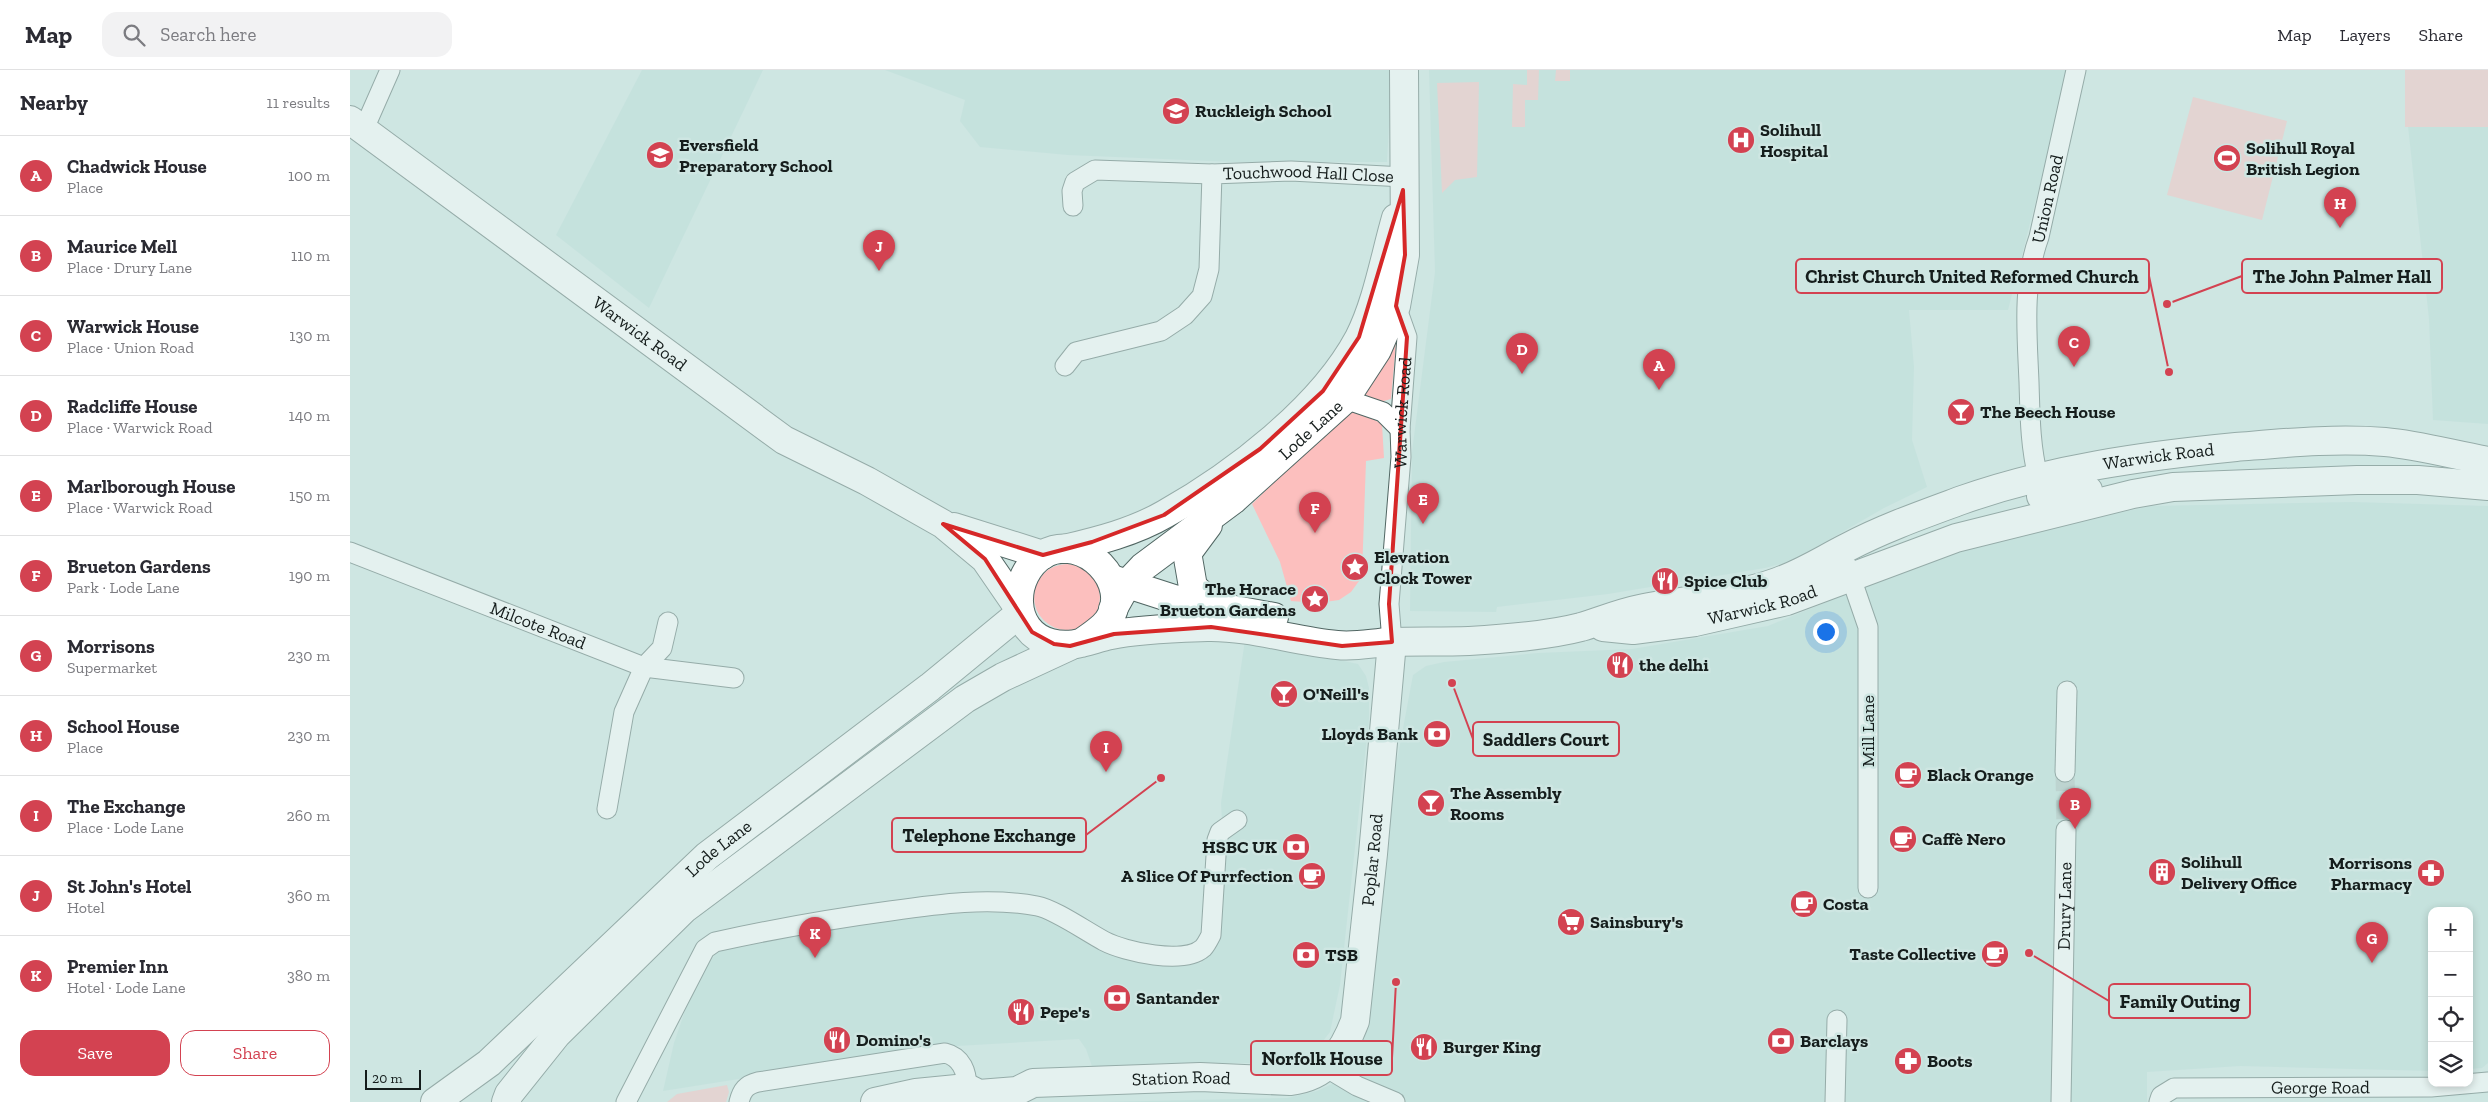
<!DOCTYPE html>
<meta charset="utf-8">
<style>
:root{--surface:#fff;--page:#f2f2f3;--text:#2b2b33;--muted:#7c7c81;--line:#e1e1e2;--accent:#d34251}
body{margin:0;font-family:"Zilla Slab",serif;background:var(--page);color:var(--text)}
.controls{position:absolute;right:15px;bottom:15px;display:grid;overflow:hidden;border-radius:10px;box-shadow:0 2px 8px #0003}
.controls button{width:45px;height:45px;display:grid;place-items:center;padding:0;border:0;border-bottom:1px solid var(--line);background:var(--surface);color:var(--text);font:25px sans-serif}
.scale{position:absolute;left:15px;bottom:12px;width:56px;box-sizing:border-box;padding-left:5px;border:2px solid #151d1c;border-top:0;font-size:14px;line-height:18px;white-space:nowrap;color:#151d1c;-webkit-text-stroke:4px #cee6e2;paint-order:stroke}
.you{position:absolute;left:1475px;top:561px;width:18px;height:18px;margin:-12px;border:4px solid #fff;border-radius:50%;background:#1a73e8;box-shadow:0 0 0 8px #1a73e833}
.badge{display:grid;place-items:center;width:32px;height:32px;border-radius:50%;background:var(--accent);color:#fff;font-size:16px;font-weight:700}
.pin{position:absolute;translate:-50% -41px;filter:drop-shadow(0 1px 2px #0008)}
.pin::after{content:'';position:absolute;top:26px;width:18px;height:15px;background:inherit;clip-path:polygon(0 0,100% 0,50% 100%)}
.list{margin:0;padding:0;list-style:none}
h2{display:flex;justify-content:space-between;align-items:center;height:65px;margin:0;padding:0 20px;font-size:21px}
h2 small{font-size:16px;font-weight:400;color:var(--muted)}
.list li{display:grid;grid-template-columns:32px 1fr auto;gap:15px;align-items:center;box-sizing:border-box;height:80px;padding:0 20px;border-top:1px solid var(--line)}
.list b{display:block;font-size:19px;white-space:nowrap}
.list p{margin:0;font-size:16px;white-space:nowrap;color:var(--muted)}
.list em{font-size:16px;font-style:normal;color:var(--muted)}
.actions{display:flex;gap:10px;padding:15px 20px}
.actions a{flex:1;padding:11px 0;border:1px solid var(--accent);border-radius:15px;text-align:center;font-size:18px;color:var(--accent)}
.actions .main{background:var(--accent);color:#fff}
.icon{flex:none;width:28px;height:28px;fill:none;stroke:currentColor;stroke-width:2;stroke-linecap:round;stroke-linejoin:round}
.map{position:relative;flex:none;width:2138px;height:1032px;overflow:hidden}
header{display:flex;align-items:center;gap:30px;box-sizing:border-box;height:70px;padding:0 25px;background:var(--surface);border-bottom:1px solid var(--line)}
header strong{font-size:24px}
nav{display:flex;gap:28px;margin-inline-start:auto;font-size:18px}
.search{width:350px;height:45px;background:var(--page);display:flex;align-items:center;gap:12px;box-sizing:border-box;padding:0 18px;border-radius:15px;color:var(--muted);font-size:19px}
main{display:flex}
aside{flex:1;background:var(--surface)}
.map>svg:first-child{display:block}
.built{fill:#bbddd8}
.green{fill:#fcbfbe}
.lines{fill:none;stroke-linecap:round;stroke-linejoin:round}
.street-tunnel{stroke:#a9beba;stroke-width:19;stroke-dasharray:19 9;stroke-linecap:butt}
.street-casing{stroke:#516663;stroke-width:21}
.secondary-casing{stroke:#516663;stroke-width:30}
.street{stroke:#fff;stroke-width:19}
.secondary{stroke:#fff;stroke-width:28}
.marked{fill:none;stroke:#d62828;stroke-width:4;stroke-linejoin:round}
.labels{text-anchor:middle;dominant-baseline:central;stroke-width:5;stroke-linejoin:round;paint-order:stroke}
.poi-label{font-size:18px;font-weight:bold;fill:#151d1c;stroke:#cee6e2;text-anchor:start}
.street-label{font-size:18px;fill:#151d1c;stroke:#cee6e2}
.leader{fill:none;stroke:#d34251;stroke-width:2}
.callout-dot{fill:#d34251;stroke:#cee6e2;stroke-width:2}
.callout{fill:#cee6e2;stroke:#d34251;stroke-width:2}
.callout-label{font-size:19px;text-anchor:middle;font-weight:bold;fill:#151d1c}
</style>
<header>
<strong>Map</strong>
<div class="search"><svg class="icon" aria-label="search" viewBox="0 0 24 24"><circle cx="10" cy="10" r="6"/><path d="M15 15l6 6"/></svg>Search here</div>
<nav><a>Map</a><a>Layers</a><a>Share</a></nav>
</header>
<main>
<aside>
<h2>Nearby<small>11 results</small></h2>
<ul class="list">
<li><span class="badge">A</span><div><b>Chadwick House</b><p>Place</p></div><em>100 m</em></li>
<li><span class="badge">B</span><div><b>Maurice Mell</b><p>Place · Drury Lane</p></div><em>110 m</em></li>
<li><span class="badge">C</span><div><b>Warwick House</b><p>Place · Union Road</p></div><em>130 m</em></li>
<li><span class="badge">D</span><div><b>Radcliffe House</b><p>Place · Warwick Road</p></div><em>140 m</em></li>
<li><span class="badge">E</span><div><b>Marlborough House</b><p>Place · Warwick Road</p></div><em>150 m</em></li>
<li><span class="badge">F</span><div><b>Brueton Gardens</b><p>Park · Lode Lane</p></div><em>190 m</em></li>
<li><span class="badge">G</span><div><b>Morrisons</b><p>Supermarket</p></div><em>230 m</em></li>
<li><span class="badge">H</span><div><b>School House</b><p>Place</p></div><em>230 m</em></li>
<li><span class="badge">I</span><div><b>The Exchange</b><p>Place · Lode Lane</p></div><em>260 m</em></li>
<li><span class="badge">J</span><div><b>St John's Hotel</b><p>Hotel</p></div><em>360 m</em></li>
<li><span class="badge">K</span><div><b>Premier Inn</b><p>Hotel · Lode Lane</p></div><em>380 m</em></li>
</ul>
<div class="actions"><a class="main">Save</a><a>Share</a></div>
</aside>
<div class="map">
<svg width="2138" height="1032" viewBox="0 0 2138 1032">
<rect width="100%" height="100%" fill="#cee6e2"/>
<path class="built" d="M 292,0 L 413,0 L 299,238 L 206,165 Z
M 535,0 L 1042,0 L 1037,92 L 884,92 L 718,85 L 630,77 L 610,51 L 615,30 Z
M 1079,0 L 1719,0 L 1658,240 L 1559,240 L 1564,297 L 1562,370 L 1577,417 L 1534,438 L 1442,491 L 1415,498 L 1258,524 L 1147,537 L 1146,542 L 1060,541 L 1062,382 L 1085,202 Z
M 2138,0 L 2138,354 L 2083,350 L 2079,249 L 2057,47 Z
M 2003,432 L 2138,436 L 2138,993 L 2132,998 L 2119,999 L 2119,841 L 2082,841 L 2082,1001 L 1890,996 L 1797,1002 L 1797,1032 L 752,1032 L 937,1028 L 967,1021 L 982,1014 L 1004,991 L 1015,957 L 1046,696 L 1063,605 L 1076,596 L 1094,592 L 1188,583 L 1282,579 L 1418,556 L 1586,487 L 1681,460 L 1802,436 Z
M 895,570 L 1008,594 L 1016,606 L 1019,618 L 1019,649 L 990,915 L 980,962 L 969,976 L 952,988 L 932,993 L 811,993 L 744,1002 L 736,979 L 729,969 L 589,977 L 313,1021 L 324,973 L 341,923 L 367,881 L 439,863 L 572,844 L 670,842 L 706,851 L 785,892 L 851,893 L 865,870 L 873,769 L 871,733 Z"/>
<path class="green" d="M 1177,0 L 1189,0 L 1188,30 L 1175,30 L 1175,57 L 1162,57 L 1163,14 L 1177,15 Z
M 1206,0 L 1220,0 L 1220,11 L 1205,11 Z
M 2055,0 L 2138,0 L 2138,57 L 2055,57 Z
M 1129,12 L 1127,107 L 1105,110 L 1092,123 L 1087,13 Z
M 1843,27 L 1937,51 L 1912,150 L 1817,125 Z
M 1047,262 L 1041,329 L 1030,332 L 1008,321 Z
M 1008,341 L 1032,354 L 1034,388 L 1016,391 L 1012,504 L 1009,511 L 1001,522 L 989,530 L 968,533 L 941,531 L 930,492 L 902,434 L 994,343 Z
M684 527a33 33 0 1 1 66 0a33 33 0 1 1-66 0Z
M 377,1015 L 379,1022 L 376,1032 L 317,1032 L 327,1024 Z"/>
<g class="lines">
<path class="street-tunnel" d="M 1715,702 L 1716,760"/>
<defs>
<g id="street">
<path d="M 14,59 L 40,0"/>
<path d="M 723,136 L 722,121 L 725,112 L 745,100 L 862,104"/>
<path id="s1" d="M 715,296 L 726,282 L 811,261 L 835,245 L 852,226 L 859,199 L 862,104 L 941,101 L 1054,107"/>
<path d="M 995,329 L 1033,342 L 1050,359"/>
<path id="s2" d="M 1688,407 C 1680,375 1680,344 1679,312 C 1677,263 1672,214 1689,167 L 1726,0"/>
<path id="s3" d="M 0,482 L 294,597 L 384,608"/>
<path d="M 1497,496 L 1518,557 L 1518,818"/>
<path id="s4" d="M 1042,572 L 1039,534 L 1051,387 L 1050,359 L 1057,267 L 1046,236"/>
<path d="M 1715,702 L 1717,621"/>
<path d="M 257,739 L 274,642 L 294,597 L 312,578 L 318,552"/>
<path d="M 977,998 L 1007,1016 L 1045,1032"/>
<path d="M 276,1032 L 355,879 L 365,872 C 424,859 480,849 540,841 C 589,834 639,827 687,836 C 704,839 737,862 754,871 C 775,882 834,895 853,878 C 856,875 859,869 861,865 L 867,770 L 870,762 L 887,750"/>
<path d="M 389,1032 C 392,1020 396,1015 408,1012 L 595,983 C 612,987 617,1002 617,1018"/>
<path d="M 1485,1032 L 1487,950"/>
<path id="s5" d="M 1711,1032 L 1716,760"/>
<path id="s6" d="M 1809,1032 L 1811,1026 L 1824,1018 L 2081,1017 L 2138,1012"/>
</g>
<g id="secondary">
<path id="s7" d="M 0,50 L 434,370 L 517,411 L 593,454 L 635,489 L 668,537"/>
<path d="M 1691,426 L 1738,420"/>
<path d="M 858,455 L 838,482 L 838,488 L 843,517 L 867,538"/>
<path d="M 604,457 L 693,485"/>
<path d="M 714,479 C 748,471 784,462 815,444 C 884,405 971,339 1009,268 C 1027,233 1035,186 1046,148"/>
<path d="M 762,509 L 824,529 L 924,547"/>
<path id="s8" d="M 763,539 L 777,514 L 793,497 L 883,430 L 995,329 L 1027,280 L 1046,236 L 1055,185 L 1054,0"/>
<path id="s9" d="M 1253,557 L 1283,560 L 1345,552 L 1437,531 L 1606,468 L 1783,424 L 1823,417 L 2007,410 L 2068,410 L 2138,416"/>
<path id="s10" d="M 731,573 C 740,567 752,559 758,551 C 784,513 733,462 694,484 C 660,505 659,562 701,573 C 723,579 741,569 761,565 C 788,559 829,558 857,557 C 900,556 944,571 987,575 C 1005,577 1022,573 1040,572 C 1066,571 1092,572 1119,571 C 1154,569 1197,566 1231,557 C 1251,551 1270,543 1290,539 C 1336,529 1383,528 1427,512 C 1453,503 1474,489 1498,477 C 1534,458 1574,444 1612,430 C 1700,399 1793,386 1886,377 C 1936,373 1984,368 2035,372 C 2069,375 2104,385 2138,391"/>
<path id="s11" d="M 85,1032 L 139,993 L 357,786 L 580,617 L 670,543"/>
<path d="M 156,1032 L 159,1024 L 207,964 L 334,839 L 615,629 L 653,607 L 720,576"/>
<path id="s12" d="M 525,1032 L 566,1023 L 617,1018 L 629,1024 L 667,1021 L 683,1013 L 850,1007 L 940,1011 C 976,1007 993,983 1005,951 L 1023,784 L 1042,572"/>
</g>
</defs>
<use href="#street" class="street-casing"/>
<use href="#secondary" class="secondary-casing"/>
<use href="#street" class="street"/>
<use href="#secondary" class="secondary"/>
</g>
<path d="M0 0H2138V1032H0ZM 1053,120 L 1055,185 L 1046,236 L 1057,267 L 1039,534 L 1042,572 L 992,576 L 861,557 L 764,564 L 720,576 L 704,574 L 682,562 L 635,489 L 593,454 L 693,485 L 742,472 L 814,445 L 910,379 L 973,321 L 1009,267 Z" fill="#cee6e2" fill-opacity=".55" fill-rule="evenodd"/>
<path class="marked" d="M 1053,120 L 1055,185 L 1046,236 L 1057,267 L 1039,534 L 1042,572 L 992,576 L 861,557 L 764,564 L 720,576 L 704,574 L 682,562 L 635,489 L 593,454 L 693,485 L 742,472 L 814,445 L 910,379 L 973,321 L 1009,267 Z"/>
<defs>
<symbol id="school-disc" viewBox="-11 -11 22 22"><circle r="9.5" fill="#d34251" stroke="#cee6e2"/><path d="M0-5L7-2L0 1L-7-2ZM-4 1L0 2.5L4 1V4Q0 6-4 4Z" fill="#fff"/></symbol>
<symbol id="hospital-disc" viewBox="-11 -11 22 22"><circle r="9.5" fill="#d34251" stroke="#cee6e2"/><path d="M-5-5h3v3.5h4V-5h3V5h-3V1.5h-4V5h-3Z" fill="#fff"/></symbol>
<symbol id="stadium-disc" viewBox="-11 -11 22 22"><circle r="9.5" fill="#d34251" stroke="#cee6e2"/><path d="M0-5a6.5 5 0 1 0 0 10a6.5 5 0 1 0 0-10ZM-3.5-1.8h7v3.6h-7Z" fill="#fff"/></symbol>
<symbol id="bar-disc" viewBox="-11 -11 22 22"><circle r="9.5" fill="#d34251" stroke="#cee6e2"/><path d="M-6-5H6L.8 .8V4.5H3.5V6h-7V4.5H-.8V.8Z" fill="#fff"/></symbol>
<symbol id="sight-disc" viewBox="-11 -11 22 22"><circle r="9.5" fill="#d34251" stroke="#cee6e2"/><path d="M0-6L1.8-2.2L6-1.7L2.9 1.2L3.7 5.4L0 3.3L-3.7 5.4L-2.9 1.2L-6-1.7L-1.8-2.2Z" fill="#fff"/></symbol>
<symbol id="restaurant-disc" viewBox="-11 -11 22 22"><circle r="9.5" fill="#d34251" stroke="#cee6e2"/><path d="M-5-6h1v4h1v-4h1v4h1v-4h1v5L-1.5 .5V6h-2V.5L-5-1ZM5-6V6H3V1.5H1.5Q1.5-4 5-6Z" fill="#fff"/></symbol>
<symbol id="bank-disc" viewBox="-11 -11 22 22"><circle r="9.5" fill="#d34251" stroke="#cee6e2"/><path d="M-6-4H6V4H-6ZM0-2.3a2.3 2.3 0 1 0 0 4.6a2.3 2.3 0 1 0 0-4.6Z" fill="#fff"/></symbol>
<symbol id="cafe-disc" viewBox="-11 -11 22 22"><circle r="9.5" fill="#d34251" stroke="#cee6e2"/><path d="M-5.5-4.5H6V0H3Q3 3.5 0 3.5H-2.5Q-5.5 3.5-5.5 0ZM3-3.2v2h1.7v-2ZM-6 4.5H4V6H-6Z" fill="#fff"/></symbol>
<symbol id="building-disc" viewBox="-11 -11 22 22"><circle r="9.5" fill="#d34251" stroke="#cee6e2"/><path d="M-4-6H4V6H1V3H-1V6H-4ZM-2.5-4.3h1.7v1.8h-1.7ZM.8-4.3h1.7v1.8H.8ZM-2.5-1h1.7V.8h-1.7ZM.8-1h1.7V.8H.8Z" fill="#fff"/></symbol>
<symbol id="pharmacy-disc" viewBox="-11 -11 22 22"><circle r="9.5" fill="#d34251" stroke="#cee6e2"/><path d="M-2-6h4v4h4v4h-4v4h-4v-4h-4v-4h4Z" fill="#fff"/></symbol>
<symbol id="supermarket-disc" viewBox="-11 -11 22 22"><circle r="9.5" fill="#d34251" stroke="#cee6e2"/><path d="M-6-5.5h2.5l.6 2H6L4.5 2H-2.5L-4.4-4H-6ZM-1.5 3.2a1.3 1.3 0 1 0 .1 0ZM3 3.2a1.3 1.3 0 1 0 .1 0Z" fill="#fff"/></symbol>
</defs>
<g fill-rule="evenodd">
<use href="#school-disc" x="810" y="25" width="32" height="32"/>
<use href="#hospital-disc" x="1375" y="54" width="32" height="32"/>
<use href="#school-disc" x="294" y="69" width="32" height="32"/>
<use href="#stadium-disc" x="1861" y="72" width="32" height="32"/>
<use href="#bar-disc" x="1595" y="326" width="32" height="32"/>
<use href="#sight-disc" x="989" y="481" width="32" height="32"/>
<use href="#restaurant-disc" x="1299" y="495" width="32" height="32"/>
<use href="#sight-disc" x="949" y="513" width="32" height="32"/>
<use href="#restaurant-disc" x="1254" y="579" width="32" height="32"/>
<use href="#bar-disc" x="918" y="608" width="32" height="32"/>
<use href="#bank-disc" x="1071" y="648" width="32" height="32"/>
<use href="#cafe-disc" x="1542" y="689" width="32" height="32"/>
<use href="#bar-disc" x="1065" y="717" width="32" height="32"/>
<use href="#cafe-disc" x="1537" y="753" width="32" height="32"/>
<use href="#bank-disc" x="930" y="761" width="32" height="32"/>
<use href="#building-disc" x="1796" y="786" width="32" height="32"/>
<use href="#pharmacy-disc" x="2065" y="787" width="32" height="32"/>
<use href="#cafe-disc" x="946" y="790" width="32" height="32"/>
<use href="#cafe-disc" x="1438" y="818" width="32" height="32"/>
<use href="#supermarket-disc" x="1205" y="836" width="32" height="32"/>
<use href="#cafe-disc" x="1629" y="868" width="32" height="32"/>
<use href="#bank-disc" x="940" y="869" width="32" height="32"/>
<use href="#bank-disc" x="751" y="912" width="32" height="32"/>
<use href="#restaurant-disc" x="655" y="926" width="32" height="32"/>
<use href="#restaurant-disc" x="471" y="954" width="32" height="32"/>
<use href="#bank-disc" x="1415" y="955" width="32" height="32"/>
<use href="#restaurant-disc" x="1058" y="961" width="32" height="32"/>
<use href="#pharmacy-disc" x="1542" y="975" width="32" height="32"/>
</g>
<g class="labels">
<g class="poi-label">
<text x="845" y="41">Ruckleigh School</text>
<text x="1410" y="60">Solihull<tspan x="1410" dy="21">Hospital</tspan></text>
<text x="329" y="75">Eversfield<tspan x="329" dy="21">Preparatory School</tspan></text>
<text x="1896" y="78">Solihull Royal<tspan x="1896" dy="21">British Legion</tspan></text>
<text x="1630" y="342">The Beech House</text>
<text x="1024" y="487">Elevation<tspan x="1024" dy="21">Clock Tower</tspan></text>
<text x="1334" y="511">Spice Club</text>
<text x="946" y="519" text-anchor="end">The Horace<tspan x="946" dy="21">Brueton Gardens</tspan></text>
<text x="1289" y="595">the delhi</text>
<text x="953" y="624">O'Neill's</text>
<text x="1068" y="664" text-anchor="end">Lloyds Bank</text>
<text x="1577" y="705">Black Orange</text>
<text x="1100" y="723">The Assembly<tspan x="1100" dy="21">Rooms</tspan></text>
<text x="1572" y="769">Caffè Nero</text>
<text x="927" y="777" text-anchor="end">HSBC UK</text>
<text x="1831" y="792">Solihull<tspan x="1831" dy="21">Delivery Office</tspan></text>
<text x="2062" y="793" text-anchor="end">Morrisons<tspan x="2062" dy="21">Pharmacy</tspan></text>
<text x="943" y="806" text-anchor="end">A Slice Of Purrfection</text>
<text x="1473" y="834">Costa</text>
<text x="1240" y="852">Sainsbury's</text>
<text x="1626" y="884" text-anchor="end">Taste Collective</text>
<text x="975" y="885">TSB</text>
<text x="786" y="928">Santander</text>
<text x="690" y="942">Pepe's</text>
<text x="506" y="970">Domino's</text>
<text x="1450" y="971">Barclays</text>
<text x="1093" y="977">Burger King</text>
<text x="1577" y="991">Boots</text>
</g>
<g class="street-label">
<text stroke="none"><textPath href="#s1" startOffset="379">Touchwood Hall Close</textPath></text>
<text stroke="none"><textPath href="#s2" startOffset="281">Union Road</textPath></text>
<text stroke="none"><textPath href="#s7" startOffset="360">Warwick Road</textPath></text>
<text stroke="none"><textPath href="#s4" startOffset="230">Warwick Road</textPath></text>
<text stroke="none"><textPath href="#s8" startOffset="269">Lode Lane</textPath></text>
<text stroke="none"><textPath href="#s10" startOffset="1411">Warwick Road</textPath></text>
<text stroke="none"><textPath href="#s9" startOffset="162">Warwick Road</textPath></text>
<text stroke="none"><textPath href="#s3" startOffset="202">Milcote Road</textPath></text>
<text transform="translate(1518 661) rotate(-90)">Mill Lane</text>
<text stroke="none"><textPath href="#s11" startOffset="381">Lode Lane</textPath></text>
<text stroke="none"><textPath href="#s12" startOffset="676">Poplar Road</textPath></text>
<text stroke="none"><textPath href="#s5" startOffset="196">Drury Lane</textPath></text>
<text stroke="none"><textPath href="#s12" startOffset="311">Station Road</textPath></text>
<text stroke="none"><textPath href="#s6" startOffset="168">George Road</textPath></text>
</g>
</g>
<path class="leader" d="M1817 234L1892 206M1819 302L1799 206M1102 613L1123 669M811 708L736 765M1679 883L1759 931M1046 912L1042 988"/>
<g class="callout-dot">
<circle cx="1817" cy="234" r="5"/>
<circle cx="1819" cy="302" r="5"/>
<circle cx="1102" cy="613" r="5"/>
<circle cx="811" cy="708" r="5"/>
<circle cx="1679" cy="883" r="5"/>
<circle cx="1046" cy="912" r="5"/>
</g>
<g class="callout">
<rect x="1892" y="189" width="200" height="34" rx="5"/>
<rect x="1446" y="189" width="353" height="34" rx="5"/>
<rect x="1123" y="652" width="146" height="34" rx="5"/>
<rect x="542" y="748" width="194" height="34" rx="5"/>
<rect x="1759" y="914" width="141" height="34" rx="5"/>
<rect x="901" y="971" width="141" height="34" rx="5"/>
</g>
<g class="callout-label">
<text x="1992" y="213">The John Palmer Hall</text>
<text x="1622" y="213">Christ Church United Reformed Church</text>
<text x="1196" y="676">Saddlers Court</text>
<text x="639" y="772">Telephone Exchange</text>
<text x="1830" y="938">Family Outing</text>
<text x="972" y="995">Norfolk House</text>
</g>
</svg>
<div class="controls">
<button>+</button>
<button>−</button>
<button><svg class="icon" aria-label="locate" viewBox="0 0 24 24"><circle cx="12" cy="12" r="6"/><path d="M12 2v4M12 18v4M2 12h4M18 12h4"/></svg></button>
<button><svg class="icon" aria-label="layers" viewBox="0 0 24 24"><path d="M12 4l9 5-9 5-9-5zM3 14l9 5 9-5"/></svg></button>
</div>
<div class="scale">20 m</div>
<div class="you"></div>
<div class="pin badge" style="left:1309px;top:320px">A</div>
<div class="pin badge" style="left:1725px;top:759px">B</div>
<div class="pin badge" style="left:1724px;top:297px">C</div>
<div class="pin badge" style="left:1172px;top:304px">D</div>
<div class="pin badge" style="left:1073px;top:454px">E</div>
<div class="pin badge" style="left:965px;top:463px">F</div>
<div class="pin badge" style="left:2022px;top:893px">G</div>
<div class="pin badge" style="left:1990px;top:158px">H</div>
<div class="pin badge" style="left:756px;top:702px">I</div>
<div class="pin badge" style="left:529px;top:201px">J</div>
<div class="pin badge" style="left:465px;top:888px">K</div>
</div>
</main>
